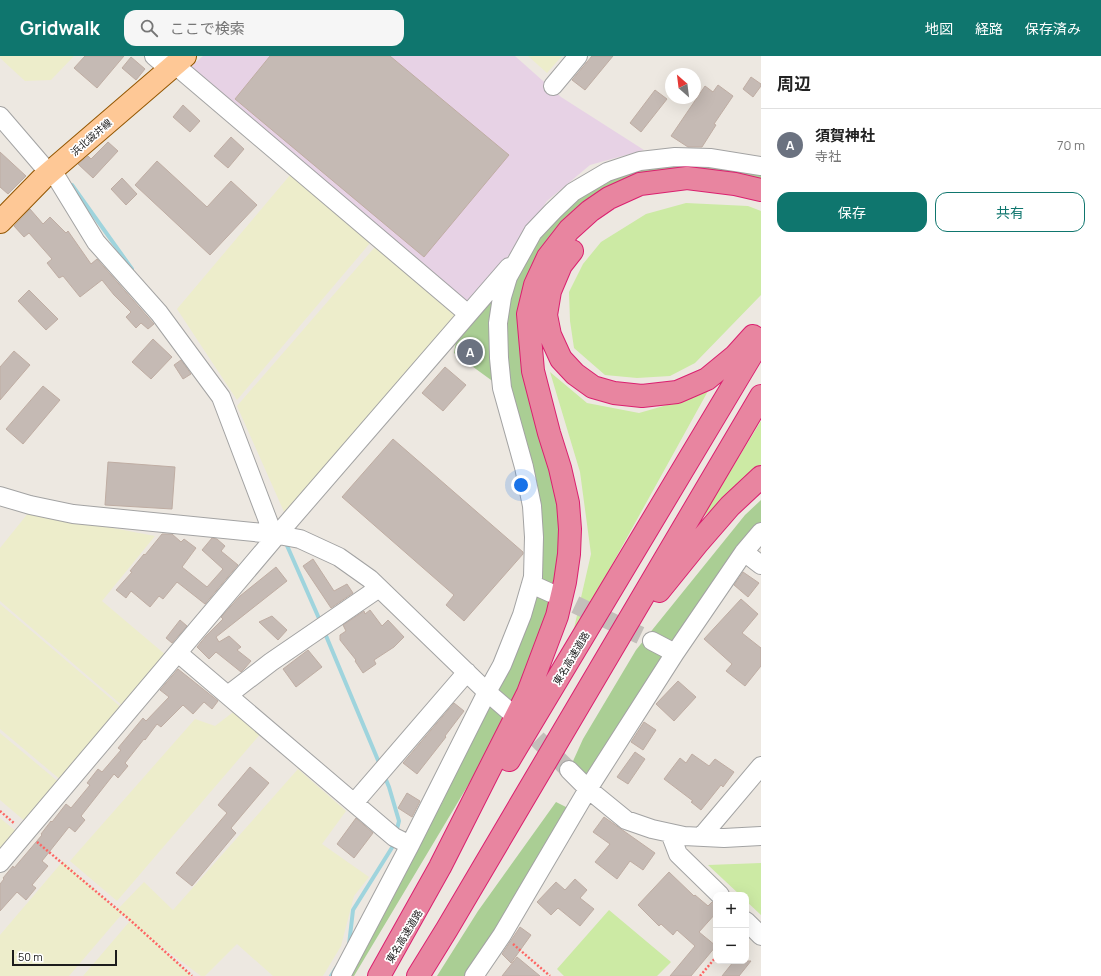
<!DOCTYPE html>
<html lang="ja">
<meta charset="utf-8">
<style>
:root{--surface:#fff;--page:#f6f6f6;--text:#222;--muted:#767676;--line:#e0e0e0;--accent:#0f766e}
body{margin:0;font-family:Manrope,"Noto Sans JP",sans-serif;background:var(--page);color:var(--text)}
.controls{position:absolute;right:12px;bottom:12px;display:grid;overflow:hidden;border-radius:8px;box-shadow:0 4px 16px #0002}
.controls button{width:36px;height:36px;display:grid;place-items:center;padding:0;border:0;border-bottom:1px solid var(--line);background:var(--surface);color:var(--text);font:20px sans-serif}
.compass{position:absolute;left:665px;top:12px;width:36px;height:36px;border-radius:50%;background:var(--surface);box-shadow:0 4px 16px #0002;rotate:332deg}
.scale{position:absolute;left:12px;bottom:10px;width:105px;box-sizing:border-box;padding-left:4px;border:2px solid #1c1c1c;border-top:0;font-size:11px;line-height:14px;white-space:nowrap;color:#1c1c1c;-webkit-text-stroke:3px #fff;paint-order:stroke}
.you{position:absolute;left:521px;top:429px;width:14px;height:14px;margin:-10px;border:3px solid #fff;border-radius:50%;background:#1a73e8;box-shadow:0 0 0 6px #1a73e833}
.badge{display:grid;place-items:center;width:26px;height:26px;border-radius:50%;background:var(--accent);color:#fff;font-size:13px;font-weight:700}
.pin{position:absolute;translate:-50% -50%;border:2px solid #fff;box-shadow:0 1px 4px #0006}
.list{margin:0;padding:0;list-style:none}
h2{display:flex;justify-content:space-between;align-items:center;height:52px;margin:0;padding:0 16px;font-size:17px}
h2 small{font-size:13px;font-weight:400;color:var(--muted)}
.list li{display:grid;grid-template-columns:26px 1fr auto;gap:12px;align-items:center;box-sizing:border-box;height:72px;padding:0 16px;border-top:1px solid var(--line)}
.list b{display:block;font-size:15px;white-space:nowrap}
.list p{margin:0;font-size:13px;white-space:nowrap;color:var(--muted)}
.list em{font-size:13px;font-style:normal;color:var(--muted)}
.actions{display:flex;gap:8px;padding:12px 16px}
.actions a{flex:1;padding:9px 0;border:1px solid var(--accent);border-radius:12px;text-align:center;font-size:14px;color:var(--accent)}
.actions .main{background:var(--accent);color:#fff}
.icon{flex:none;width:22px;height:22px;fill:none;stroke:currentColor;stroke-width:2;stroke-linecap:round;stroke-linejoin:round}
.map{position:relative;flex:none;width:761px;height:920px;overflow:hidden}
header{display:flex;align-items:center;gap:24px;box-sizing:border-box;height:56px;padding:0 20px;background:var(--accent);color:#fff}
header strong{font-size:19px}
nav{display:flex;gap:22px;margin-inline-start:auto;font-size:14px}
.search{width:280px;height:36px;background:var(--page);display:flex;align-items:center;gap:10px;box-sizing:border-box;padding:0 14px;border-radius:12px;color:var(--muted);font-size:15px}
main{display:flex}
aside{flex:1;background:var(--surface)}
.map>svg:first-child{display:block}
.industrial{fill:#e7d2e5}
.farmland{fill:#ededcb}
.grass{fill:#cceaa4}
.forest{fill:#aace94}
.lines{fill:none;stroke-linecap:round;stroke-linejoin:round}
.stream{stroke:#9fd4dd;stroke-width:4}
.building{fill:#c5bab4;stroke:#bfada3}
.minor-tunnel{stroke:#c3bfba;stroke-width:18;stroke-dasharray:18 9;stroke-linecap:butt}
.minor-casing{stroke:#a3a3a3;stroke-width:20}
.major-casing{stroke:#935600;stroke-width:24}
.highway-casing{stroke:#da206f;stroke-width:24}
.path{stroke:#fd6563;stroke-width:2.5;stroke-dasharray:2 2;stroke-linecap:butt}
.minor{stroke:#fff;stroke-width:18}
.major{stroke:#fec896;stroke-width:22}
.highway{stroke:#e885a0;stroke-width:22}
.labels{text-anchor:middle;dominant-baseline:central;stroke-width:3.5;stroke-linejoin:round;paint-order:stroke}
.street-label{font-size:10px;fill:#1c1c1c;stroke:#fff}
</style>
<header>
<strong>Gridwalk</strong>
<div class="search"><svg class="icon" aria-label="search" viewBox="0 0 24 24"><circle cx="10" cy="10" r="6"/><path d="M15 15l6 6"/></svg>ここで検索</div>
<nav><a>地図</a><a>経路</a><a>保存済み</a></nav>
</header>
<main>
<div class="map">
<svg width="761" height="920" viewBox="0 0 761 920">
<rect width="100%" height="100%" fill="#ede8e1"/>
<path class="industrial" d="M 203,0 L 515,0 L 561,41 L 644,94 L 590,109 L 547,145 L 514,193 L 468,247 L 190,11 Z"/>
<path class="farmland" d="M 0,0 L 74,0 L 51,24 L 25,25 L 0,2 Z
M 528,0 L 562,0 L 547,17 Z
M 296,112 L 376,180 L 237,344 L 177,253 Z
M 381,184 L 461,253 L 285,458 L 237,350 Z
M 29,456 L 155,480 L 102,545 L 167,600 L 124,651 L 0,545 L 0,492 Z
M 0,548 L 123,653 L 62,725 L 0,673 Z
M 236,654 L 262,676 L 117,845 L 70,805 L 195,663 L 215,670 Z
M 0,677 L 61,728 L 27,767 L 0,744 Z
M 298,713 L 346,755 L 322,788 L 369,821 L 354,840 L 341,890 L 323,920 L 273,920 L 237,888 L 205,920 L 201,920 L 153,884 L 191,919 L 190,920 L 83,920 L 130,865 L 122,858 L 69,920 L 0,920 L 0,879 L 63,805 L 117,854 L 144,826 L 173,854 Z
M 0,762 L 17,776 L 0,796 Z"/>
<path class="grass" d="M 686,147 L 748,150 L 761,155 L 761,239 L 695,307 L 670,320 L 637,322 L 605,319 L 574,292 L 570,265 L 569,236 L 583,208 L 601,186 L 646,158 Z
M 550,316 L 587,347 L 639,357 L 674,347 L 713,326 L 572,581 L 591,498 L 580,416 Z
M 761,365 L 761,409 L 701,463 Z
M 761,807 L 761,859 L 746,845 L 746,839 L 740,839 L 708,809 Z
M 609,854 L 671,906 L 657,920 L 564,920 L 557,913 Z"/>
<path class="forest" d="M 656,103 L 761,107 L 761,126 L 614,131 L 550,180 L 526,246 L 569,458 L 563,526 L 518,658 L 487,636 L 540,524 L 502,332 L 454,297 L 459,268 L 533,176 L 597,122 Z
M 761,444 L 761,466 L 753,473 L 622,666 L 586,718 L 569,714 L 583,683 L 636,594 L 745,459 Z
M 489,644 L 510,659 L 354,920 L 340,920 L 442,747 Z
M 556,746 L 570,753 L 468,920 L 437,920 L 478,855 Z"/>
<g class="lines">
<path class="stream" d="M 72,129 L 132,213
M 285,485 L 321,567
M 324,575 L 380,709
M 384,719 L 389,731 L 399,765 L 396,777
M 349,889 L 353,854 L 393,790 L 394,786
M 331,920 L 336,912"/>
</g>
<path class="building" d="M 85,0 L 124,0 L 97,32 L 74,12 Z
M 270,0 L 390,0 L 509,99 L 424,201 L 235,43 Z
M 592,0 L 613,0 L 585,34 L 572,24 Z
M 131,1 L 145,13 L 136,24 L 122,12 Z
M 751,21 L 761,28 L 761,30 L 753,41 L 743,33 Z
M 718,29 L 733,40 L 714,68 L 716,69 L 702,91 L 688,91 L 671,80 L 705,30 L 713,36 Z
M 655,34 L 667,43 L 641,76 L 630,67 Z
M 183,49 L 200,65 L 190,76 L 173,61 Z
M 231,81 L 244,93 L 228,112 L 214,100 Z
M 108,86 L 118,95 L 93,122 L 78,108 L 88,100 L 91,103 Z
M 0,96 L 26,120 L 8,138 L 0,131 Z
M 157,105 L 207,151 L 231,125 L 257,149 L 210,199 L 135,129 Z
M 122,122 L 137,138 L 126,149 L 111,133 Z
M 30,153 L 43,168 L 50,161 L 66,177 L 68,175 L 91,208 L 97,203 L 154,268 L 148,273 L 141,267 L 136,272 L 126,261 L 131,256 L 114,239 L 102,224 L 80,241 L 63,220 L 59,222 L 47,207 L 52,203 L 29,177 L 24,181 L 14,170 Z
M 29,234 L 58,263 L 46,274 L 18,245 Z
M 153,283 L 172,301 L 151,323 L 132,306 Z
M 14,295 L 30,309 L 0,344 L 0,311 Z
M 181,304 L 191,318 L 183,323 L 174,309 Z
M 445,311 L 466,329 L 443,355 L 422,337 Z
M 43,330 L 60,344 L 23,388 L 6,373 Z
M 393,383 L 523,496 L 523,498 L 464,565 L 446,549 L 454,539 L 342,441 Z
M 108,406 L 175,411 L 172,453 L 105,449 Z
M 162,478 L 172,478 L 181,486 L 184,483 L 196,492 L 182,511 L 207,531 L 223,513 L 202,494 L 212,482 L 217,483 L 225,490 L 221,495 L 238,509 L 205,548 L 177,526 L 163,543 L 159,540 L 150,551 L 131,535 L 126,542 L 116,534 L 132,516 L 130,515 L 144,498 L 145,499 Z
M 313,503 L 334,535 L 347,528 L 353,537 L 331,552 L 303,510 Z
M 276,511 L 287,525 L 216,581 L 219,586 L 229,580 L 241,591 L 237,594 L 251,605 L 245,612 L 241,616 L 216,596 L 209,603 L 197,591 L 206,580 L 223,563 L 221,561 L 240,540 Z
M 743,516 L 759,527 L 748,541 L 734,529 Z
M 741,543 L 758,558 L 742,577 L 761,592 L 761,610 L 745,630 L 726,615 L 732,608 L 704,583 Z
M 370,554 L 382,570 L 388,564 L 404,581 L 394,591 L 374,604 L 376,608 L 363,617 L 355,605 L 356,604 L 340,584 L 340,579 L 346,575 L 343,569 L 364,555 L 365,558 Z
M 272,560 L 287,574 L 278,584 L 259,566 Z
M 180,564 L 187,570 L 172,587 L 166,582 Z
M 308,594 L 322,611 L 296,631 L 283,613 Z
M 178,613 L 218,645 L 212,653 L 204,646 L 193,658 L 183,649 L 161,671 L 157,668 L 145,684 L 144,683 L 125,707 L 128,710 L 118,722 L 114,718 L 81,760 L 85,764 L 75,776 L 69,771 L 42,805 L 48,810 L 32,829 L 36,832 L 26,844 L 17,836 L 0,855 L 0,828 L 4,823 L 3,822 L 13,810 L 14,812 L 42,779 L 41,778 L 51,765 L 52,766 L 66,748 L 71,752 L 90,729 L 87,727 L 98,713 L 102,716 L 121,694 L 118,692 L 143,662 L 146,665 L 169,641 L 160,634 Z
M 678,625 L 696,641 L 674,665 L 656,648 Z
M 454,647 L 464,655 L 445,680 L 446,681 L 417,718 L 403,707 Z
M 644,666 L 656,674 L 643,694 L 631,686 Z
M 635,696 L 645,703 L 628,728 L 617,721 Z
M 692,698 L 709,710 L 715,703 L 734,716 L 723,731 L 721,729 L 701,754 L 691,746 L 693,745 L 664,723 L 680,702 L 686,707 Z
M 250,711 L 269,727 L 231,772 L 236,777 L 192,830 L 176,817 L 227,757 L 218,749 Z
M 407,737 L 420,745 L 412,761 L 398,752 Z
M 604,761 L 655,797 L 643,814 L 630,805 L 617,823 L 595,806 L 610,788 L 593,776 Z
M 356,762 L 373,777 L 354,802 L 337,788 Z
M 669,816 L 694,840 L 695,839 L 708,850 L 712,846 L 716,848 L 716,857 L 699,876 L 716,890 L 691,920 L 670,920 L 695,890 L 677,874 L 673,879 L 661,868 L 659,870 L 638,849 Z
M 575,823 L 587,834 L 580,842 L 594,853 L 580,870 L 558,852 L 551,859 L 537,846 L 556,826 L 565,834 Z
M 520,871 L 531,879 L 511,907 L 502,898 Z
M 517,901 L 540,920 L 502,920 Z
M 734,905 L 751,905 L 739,920 L 722,920 Z"/>
<g class="lines">
<path class="minor-tunnel" d="M 551,537 L 652,585
M 518,664 L 569,714"/>
<defs>
<path id="minor" d="M 154,0 L 169,13
M 175,9 L 468,258
M 553,30 L 578,0
M 0,60 L 49,117
M 52,114 L 96,186 L 159,257 L 221,341 L 273,478
M 0,440 L 30,449 L 73,458 L 273,478 L 300,483 L 339,501 L 370,523 L 487,636 L 509,655
M 744,496 L 761,509
M 531,528 L 551,537
M 652,585 L 675,597
M 178,597 L 394,781 L 410,789
M 228,639 L 271,606 L 379,532
M 569,714 L 588,733 L 626,764 L 652,773 L 684,780 L 724,782 L 761,780
M 354,747 L 467,616
M 670,777 L 678,798 L 720,839
M 701,781 L 761,710
M 0,807 L 278,478 L 509,211
M 746,865 L 761,880
M 341,920 L 410,789 L 487,636 L 502,609 L 522,559 L 533,521 L 534,481 L 532,450 L 524,411 L 502,332 L 499,302 L 498,267 L 502,241 L 508,221 L 533,176 L 553,155 L 573,136 L 607,116 L 640,105 L 675,101 L 710,102 L 761,110
M 474,920 L 502,879 L 588,733 L 675,597 L 744,496 L 761,476"/>
<path id="major" d="M 0,166 L 42,123 L 185,0"/>
<path id="highway" d="M 572,195 L 561,209 L 550,235 L 546,259 L 550,279 L 561,303 L 575,318 L 593,331 L 614,337 L 642,340 L 677,336 L 707,323 L 735,300 L 753,280
M 659,535 L 697,488 L 730,450 L 761,421
M 509,704 L 761,283
M 379,920 L 440,811 L 528,637 L 557,560 L 565,526 L 569,498 L 570,473 L 568,447 L 560,412 L 549,377 L 533,315 L 528,258 L 535,229 L 548,201 L 569,174 L 590,155 L 609,142 L 640,128 L 687,122 L 735,128 L 761,134
M 418,920 L 447,873 L 761,340"/>
</defs>
<use href="#minor" class="minor-casing"/>
<use href="#major" class="major-casing"/>
<use href="#highway" class="highway-casing"/>
<path class="path" d="M 0,755 L 15,768
M 37,786 L 130,864 L 192,920
M 513,888 L 550,920
M 700,920 L 716,901"/>
<use href="#minor" class="minor"/>
<use href="#major" class="major"/>
<use href="#highway" class="highway"/>
</g>
<g class="labels">
<g class="street-label">
<text transform="translate(91 81) rotate(-41)">浜北袋井線</text>
<text transform="translate(571 602) rotate(-59)">東名高速道路</text>
<text transform="translate(404 880) rotate(-59)">東名高速道路</text>
</g>
</g>
</svg>
<div class="controls">
<button>+</button>
<button>−</button>
</div>
<svg class="compass" viewBox="-18 -18 36 36"><path d="M0-13l5 13h-10z" fill="#e53935"/><path d="M0 13l5-13h-10z" fill="#767676"/></svg>
<div class="scale">50 m</div>
<div class="you"></div>
<div class="pin badge" style="left:470px;top:296px;background:#6b7280">A</div>
</div>
<aside>
<h2>周辺<small></small></h2>
<ul class="list">
<li><span class="badge" style="background:#6b7280">A</span><div><b>須賀神社</b><p>寺社</p></div><em>70 m</em></li>
</ul>
<div class="actions"><a class="main">保存</a><a>共有</a></div>
</aside>
</main>
